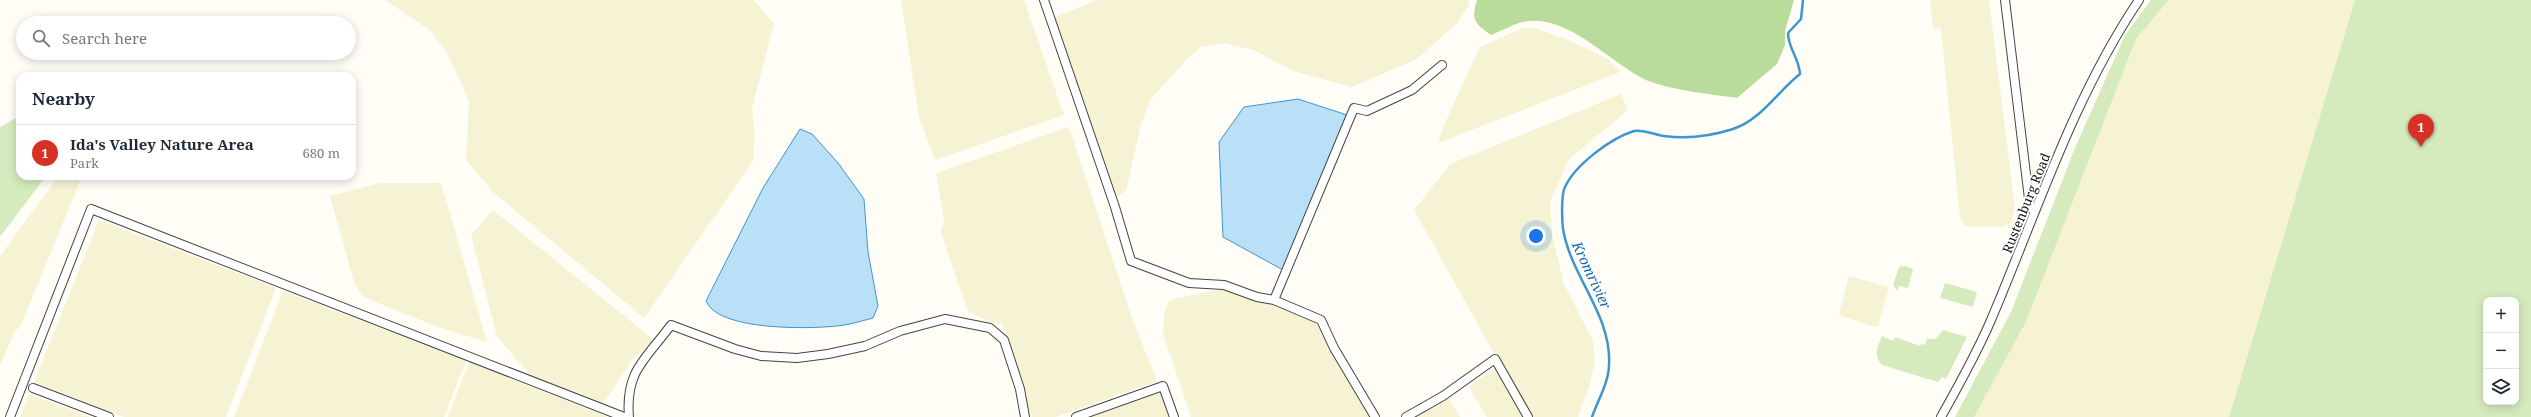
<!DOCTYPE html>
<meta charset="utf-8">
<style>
:root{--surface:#fff;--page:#f6f6f7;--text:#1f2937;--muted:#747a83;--line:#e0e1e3;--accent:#d93025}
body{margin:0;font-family:"Noto Serif",serif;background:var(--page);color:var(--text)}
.controls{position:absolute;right:12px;bottom:12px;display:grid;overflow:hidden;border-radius:8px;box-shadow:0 2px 10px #0003}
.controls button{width:36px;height:36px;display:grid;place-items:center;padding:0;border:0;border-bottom:1px solid var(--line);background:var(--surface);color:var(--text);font:20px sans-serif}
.you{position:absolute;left:1536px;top:236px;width:14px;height:14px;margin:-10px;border:3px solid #fff;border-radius:50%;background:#1a73e8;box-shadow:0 0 0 6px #1a73e833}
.badge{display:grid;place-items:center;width:26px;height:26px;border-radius:50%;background:var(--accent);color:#fff;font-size:13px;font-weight:700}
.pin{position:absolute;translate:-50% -33px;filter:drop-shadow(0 1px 2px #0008)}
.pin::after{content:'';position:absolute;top:21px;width:14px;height:12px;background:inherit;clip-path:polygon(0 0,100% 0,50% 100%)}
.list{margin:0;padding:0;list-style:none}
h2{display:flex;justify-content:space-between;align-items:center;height:52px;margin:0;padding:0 16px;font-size:17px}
h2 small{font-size:13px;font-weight:400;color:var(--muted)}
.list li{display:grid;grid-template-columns:26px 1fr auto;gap:12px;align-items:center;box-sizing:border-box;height:56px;padding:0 16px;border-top:1px solid var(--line)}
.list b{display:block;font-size:15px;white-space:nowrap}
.list p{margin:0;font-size:13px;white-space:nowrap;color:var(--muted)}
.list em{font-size:13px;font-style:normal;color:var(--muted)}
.icon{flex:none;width:22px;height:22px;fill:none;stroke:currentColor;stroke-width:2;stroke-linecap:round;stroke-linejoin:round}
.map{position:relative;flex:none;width:2531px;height:417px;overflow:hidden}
.search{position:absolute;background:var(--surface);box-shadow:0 2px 10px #0003;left:16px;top:16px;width:340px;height:44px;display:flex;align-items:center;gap:10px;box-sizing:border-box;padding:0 14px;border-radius:22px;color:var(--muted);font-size:15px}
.panel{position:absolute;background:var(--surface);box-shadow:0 2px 10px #0003;left:16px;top:72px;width:340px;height:108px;border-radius:12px}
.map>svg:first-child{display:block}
.farmland{fill:#f6f3d4}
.green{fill:#d5ebbd;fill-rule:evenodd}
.forest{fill:#b9dc9c}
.water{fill:#b9e0f7;stroke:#3f96cf}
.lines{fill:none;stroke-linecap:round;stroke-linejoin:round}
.stream{stroke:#3f96cf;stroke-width:2.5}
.street-casing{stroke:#444;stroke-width:10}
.street{stroke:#fff;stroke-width:8}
.labels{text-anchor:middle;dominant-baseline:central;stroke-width:4;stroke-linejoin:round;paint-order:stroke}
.street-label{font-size:13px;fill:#111;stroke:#fff}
.water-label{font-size:14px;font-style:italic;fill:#1768a6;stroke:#fff}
</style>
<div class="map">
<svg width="2531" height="417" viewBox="0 0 2531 417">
<rect width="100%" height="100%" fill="#fffdf5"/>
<path class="farmland" d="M 385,0 L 754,0 L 774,24 L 752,108 L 755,134 L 753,161 L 644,318 L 493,192 L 466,160 L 469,101 L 447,53 L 431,31 Z
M 901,0 L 1024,0 L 1064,115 L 935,160 L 919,117 Z
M 1098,0 L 1469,0 L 1469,5 L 1457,23 L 1417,59 L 1352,87 L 1293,71 L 1254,50 L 1223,43 L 1201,47 L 1187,59 L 1151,99 L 1141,124 L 1126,191 L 1116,197 L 1054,17 Z
M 1930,0 L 1989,0 L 2015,208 L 2011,223 L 2004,227 L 1965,226 L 1960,217 L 1941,29 L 1933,28 Z
M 2169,0 L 2355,0 L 2229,417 L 1974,417 L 2026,322 L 2136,39 Z
M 1523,28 L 1536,28 L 1573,42 L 1608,59 L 1620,72 L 1438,143 L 1444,125 L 1480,47 Z
M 1621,94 L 1628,110 L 1568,160 L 1550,203 L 1553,238 L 1564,284 L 1593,341 L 1595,362 L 1590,384 L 1578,417 L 1533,417 L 1496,357 L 1414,210 L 1450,164 Z
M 1069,127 L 1133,321 L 1157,381 L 1056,417 L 1032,417 L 1025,400 L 1028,398 L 1002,324 L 993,323 L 968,312 L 941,233 L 944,221 L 936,173 Z
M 59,176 L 82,176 L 22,323 L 13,335 L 0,366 L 0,256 Z
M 381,183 L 441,183 L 487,342 L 438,327 L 363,297 L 355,285 L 330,196 Z
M 493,210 L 654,340 L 632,360 L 603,404 L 533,378 L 497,337 L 471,235 Z
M 99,220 L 276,288 L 226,417 L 124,417 L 34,382 Z
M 1849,276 L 1889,287 L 1878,326 L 1875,327 L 1839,315 Z
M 1222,289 L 1273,304 L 1317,323 L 1372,417 L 1191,417 L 1163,334 L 1164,314 L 1169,300 Z
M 283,291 L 466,361 L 444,417 L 234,417 Z
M 469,362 L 608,417 L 448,417 Z
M 1494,368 L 1525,417 L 1487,417 L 1469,387 Z
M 1162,392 L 1170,417 L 1089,417 Z
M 29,394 L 90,417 L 20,417 Z
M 1449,398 L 1460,417 L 1414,417 Z"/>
<path class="green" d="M 2151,0 L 2169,0 L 2136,39 L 2026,322 L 1974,417 L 1955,417 L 2011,312 L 2075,148 L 2125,35 Z
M 2355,0 L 2531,0 L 2531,417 L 2229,417 ZM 2486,300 L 2516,300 L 2516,402 L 2486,402 Z
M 20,116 L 20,176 L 46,176 L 0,237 L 0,127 Z
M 1905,266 L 1913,269 L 1908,288 L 1899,286 L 1897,291 L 1893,285 L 1899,267 Z
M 1945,283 L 1977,292 L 1973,307 L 1940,298 Z
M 1943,330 L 1967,337 L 1946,379 L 1942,377 L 1938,382 L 1882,365 C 1873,355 1877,348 1882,336 L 1893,341 L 1895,337 L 1920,346 L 1921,344 L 1925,345 L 1927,339 L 1936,339 Z"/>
<path class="forest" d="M 1477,0 L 1794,0 L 1785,31 L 1785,45 L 1777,64 L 1737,98 C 1711,94 1667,90 1644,79 C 1608,61 1563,9 1519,23 C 1510,26 1501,31 1491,35 C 1474,23 1471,20 1477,0 Z"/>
<path class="water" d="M 1298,99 L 1347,115 L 1283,270 L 1223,237 L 1219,142 L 1244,107 Z
M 800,129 L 812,134 L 838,163 L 864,199 L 868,252 L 878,306 L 873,318 C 861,321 849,325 837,326 C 809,329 718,331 706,301 L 763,188 Z"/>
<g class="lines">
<path class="stream" d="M 1592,417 C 1597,402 1609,382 1609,365 C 1612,315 1571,277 1563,229 C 1562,221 1561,194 1565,187 C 1575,165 1611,138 1634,131 C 1642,129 1656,135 1664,136 C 1686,139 1711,136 1733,129 C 1761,120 1778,91 1800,74 C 1799,58 1788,48 1788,33 L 1801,19 L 1803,0"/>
<defs>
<path id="street" d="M 1044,0 L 1115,207 L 1131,261 L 1189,283 L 1224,285 L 1257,297 L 1274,300 L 1354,108 L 1367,111 L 1412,90 L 1442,65
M 2005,0 L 2030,207 L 2035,211
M 1274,300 L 1321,320 L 1334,348 L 1375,417
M 33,388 L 109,417
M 10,417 L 91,209 L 624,417
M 629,417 C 625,371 646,359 671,325 L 735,349 L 761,356 L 797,358 L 828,354 L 865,346 L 900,331 L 945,319 L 990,328 L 1004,340 L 1020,389 L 1025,417
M 1076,417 L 1163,386 L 1174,417
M 1406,417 L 1443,396 L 1495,359 L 1528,417
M 1941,417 C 1959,385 1977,353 1991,320 C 2037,212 2073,98 2139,0"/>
</defs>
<use href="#street" class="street-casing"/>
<use href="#street" class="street"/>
</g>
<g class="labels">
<g class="street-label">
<text transform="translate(2026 203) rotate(-68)">Rustenburg Road</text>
</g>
<g class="water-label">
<text transform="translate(1592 275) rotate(65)">Kromrivier</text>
</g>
</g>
</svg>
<div class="controls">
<button>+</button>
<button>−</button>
<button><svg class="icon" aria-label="layers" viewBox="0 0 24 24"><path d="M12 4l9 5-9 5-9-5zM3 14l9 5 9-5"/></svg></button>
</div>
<div class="you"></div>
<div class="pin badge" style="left:2421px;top:147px">1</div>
<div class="search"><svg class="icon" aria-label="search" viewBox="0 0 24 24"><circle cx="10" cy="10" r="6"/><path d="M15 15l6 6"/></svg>Search here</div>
<section class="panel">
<h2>Nearby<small></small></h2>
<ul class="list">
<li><span class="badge">1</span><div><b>Ida's Valley Nature Area</b><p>Park</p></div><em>680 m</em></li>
</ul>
</section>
</div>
